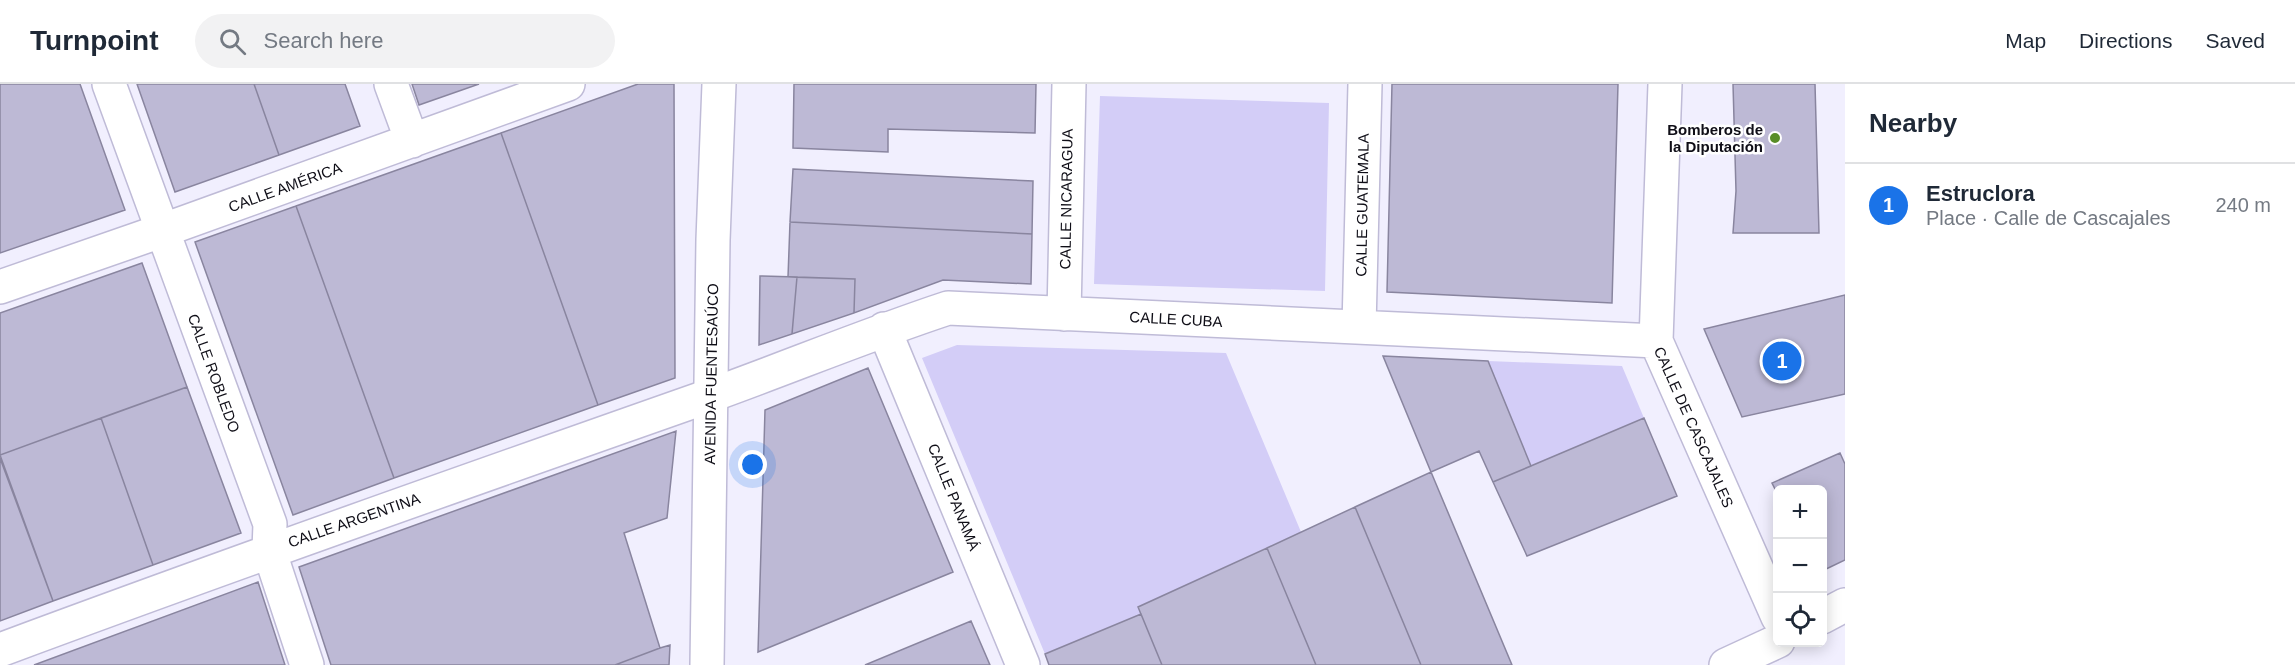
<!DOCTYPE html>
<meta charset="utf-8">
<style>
:root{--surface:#fff;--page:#f2f2f3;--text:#1f2937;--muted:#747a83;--line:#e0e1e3;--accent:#1a73e8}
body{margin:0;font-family:Helvetica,sans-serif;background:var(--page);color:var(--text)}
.controls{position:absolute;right:18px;bottom:18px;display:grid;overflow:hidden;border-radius:9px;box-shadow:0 3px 15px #0003}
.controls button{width:54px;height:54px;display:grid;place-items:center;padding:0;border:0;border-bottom:2px solid var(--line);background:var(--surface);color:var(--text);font:30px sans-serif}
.you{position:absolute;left:753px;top:381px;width:21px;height:21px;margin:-15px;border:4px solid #fff;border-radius:50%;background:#1a73e8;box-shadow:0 0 0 9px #1a73e833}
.badge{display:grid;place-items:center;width:39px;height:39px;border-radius:50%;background:var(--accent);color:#fff;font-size:20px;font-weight:700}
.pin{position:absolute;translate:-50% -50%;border:3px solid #fff;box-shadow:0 2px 6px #0006}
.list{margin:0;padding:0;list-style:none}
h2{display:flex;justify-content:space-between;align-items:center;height:78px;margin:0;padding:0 24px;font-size:26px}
h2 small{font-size:20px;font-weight:400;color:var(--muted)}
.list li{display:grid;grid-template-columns:39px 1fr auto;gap:18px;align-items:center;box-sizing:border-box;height:84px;padding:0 24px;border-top:2px solid var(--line)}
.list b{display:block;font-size:22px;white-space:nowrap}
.list p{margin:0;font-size:20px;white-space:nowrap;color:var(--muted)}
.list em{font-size:20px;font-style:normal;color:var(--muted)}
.icon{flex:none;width:33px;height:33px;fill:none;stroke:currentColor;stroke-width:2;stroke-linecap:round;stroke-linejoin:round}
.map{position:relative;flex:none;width:1845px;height:581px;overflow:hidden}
header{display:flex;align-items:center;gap:36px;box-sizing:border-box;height:84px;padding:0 30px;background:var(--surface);border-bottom:2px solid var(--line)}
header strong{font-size:28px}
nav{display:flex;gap:33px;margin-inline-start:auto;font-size:21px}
.search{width:420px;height:54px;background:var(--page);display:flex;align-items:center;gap:15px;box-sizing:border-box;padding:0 21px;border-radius:33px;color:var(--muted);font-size:22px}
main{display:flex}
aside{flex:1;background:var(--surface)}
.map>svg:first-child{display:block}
.built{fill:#f1effe;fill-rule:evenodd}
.green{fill:#d3cdf7}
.building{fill:#bdb9d5;stroke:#89859f;stroke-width:1.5}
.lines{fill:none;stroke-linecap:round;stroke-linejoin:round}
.minor-casing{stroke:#bfbbd7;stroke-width:36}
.tertiary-casing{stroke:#bfbbd7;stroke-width:36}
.minor{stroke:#fff;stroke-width:33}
.tertiary{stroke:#fff;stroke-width:33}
.poi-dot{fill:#588d27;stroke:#fff;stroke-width:2}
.labels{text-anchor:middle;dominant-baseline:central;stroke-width:5;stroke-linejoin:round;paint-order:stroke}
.poi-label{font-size:15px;font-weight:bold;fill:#0f0e17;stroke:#fff;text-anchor:end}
.street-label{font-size:15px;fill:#0f0e17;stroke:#fff}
</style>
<header>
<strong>Turnpoint</strong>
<div class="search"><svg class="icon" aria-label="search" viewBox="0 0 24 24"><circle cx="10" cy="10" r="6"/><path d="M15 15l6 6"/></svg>Search here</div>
<nav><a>Map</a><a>Directions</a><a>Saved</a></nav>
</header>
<main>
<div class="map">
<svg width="1845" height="581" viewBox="0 0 1845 581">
<rect width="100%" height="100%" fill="#f8f8fe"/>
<path class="built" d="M 0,0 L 1845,0 L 1845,581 L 0,581 ZM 1778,406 L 1822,406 L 1822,558 L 1778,558 Z"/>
<path class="green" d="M 1100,12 L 1329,19 L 1325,207 L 1094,200 Z
M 957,261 L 1226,269 L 1301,448 L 1138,523 L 1141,530 L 1045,570 L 922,274 Z
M 1488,277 L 1622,282 L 1644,334 L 1531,382 Z"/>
<path class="building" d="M 0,0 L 80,0 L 125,126 L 0,169 Z
M 137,0 L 254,0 L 279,71 L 175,108 Z
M 254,0 L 345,0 L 360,42 L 279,71 Z
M 412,0 L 479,0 L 419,21 Z
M 638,0 L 674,0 L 675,294 L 598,321 L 501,49 Z
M 794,0 L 1036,0 L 1035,49 L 888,45 L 888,68 L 793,64 Z
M 1392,0 L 1618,0 L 1612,219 L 1387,208 Z
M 1733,0 L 1815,0 L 1819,149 L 1733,149 L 1736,107 Z
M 501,49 L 598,321 L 394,394 L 296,122 Z
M 793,85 L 1033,97 L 1032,150 L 790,138 Z
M 296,122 L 394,394 L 293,431 L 195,158 Z
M 790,138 L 1032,150 L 1031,200 L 943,196 L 854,229 L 855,195 L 788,193 Z
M 142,179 L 187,303 L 0,371 L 0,229 Z
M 760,192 L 797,193 L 792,250 L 759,261 Z
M 797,193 L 855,195 L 854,229 L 792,250 Z
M 1845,211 L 1845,310 L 1742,333 L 1704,245 Z
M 1383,272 L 1488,277 L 1531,382 L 1493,398 L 1479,367 L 1431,388 Z
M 868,284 L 953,488 L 758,568 L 765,326 Z
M 187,303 L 241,449 L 153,481 L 101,334 Z
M 101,334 L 153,481 L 53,517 L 0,371 Z
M 1644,334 L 1677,412 L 1527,472 L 1493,398 Z
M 676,347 L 667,434 L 624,449 L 660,564 L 615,581 L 331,581 L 299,483 Z
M 1840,369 L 1845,380 L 1845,476 L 1822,487 L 1822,406 L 1778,406 L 1778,411 L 1772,399 Z
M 0,374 L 53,517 L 0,537 Z
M 1431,388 L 1512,581 L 1421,581 L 1355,423 Z
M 1355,423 L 1421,581 L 1316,581 L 1267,464 Z
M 1267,464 L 1316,581 L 1162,581 L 1138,523 Z
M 258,498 L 285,581 L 34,581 Z
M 1141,530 L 1162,581 L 1049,581 L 1045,570 Z
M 971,537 L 990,581 L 865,581 Z
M 670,561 L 669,581 L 615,581 L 660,564 Z"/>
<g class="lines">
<defs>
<path id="minor" d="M 109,0 L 270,440 L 269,466 L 307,581
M 391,0 L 412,57
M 1665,0 L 1656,257 L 1778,533
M 0,203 L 161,147 L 568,0
M 1064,230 L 1069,0
M 1359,243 L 1365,0
M 884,245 L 1023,581
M 1822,533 L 1845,521
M 0,566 C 234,479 470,396 706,313 C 787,284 866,251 948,224 L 1656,257
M 1726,581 L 1778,557"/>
<path id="tertiary" d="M 707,581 L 713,156 L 719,0"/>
</defs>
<use href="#minor" class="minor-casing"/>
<use href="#tertiary" class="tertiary-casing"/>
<use href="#minor" class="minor"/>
<use href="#tertiary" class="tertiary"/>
</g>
<circle class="poi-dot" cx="1775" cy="54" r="6"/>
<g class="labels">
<g class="poi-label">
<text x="1763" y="45">Bomberos de<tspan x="1763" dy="17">la Diputación</tspan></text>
</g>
<g class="street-label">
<text transform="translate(285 103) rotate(-20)">CALLE AMÉRICA</text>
<text transform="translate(1066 115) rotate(-89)">CALLE NICARAGUA</text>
<text transform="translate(1362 121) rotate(-89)">CALLE GUATEMALA</text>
<text transform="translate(1176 235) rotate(3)">CALLE CUBA</text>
<text transform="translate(214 289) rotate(70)">CALLE ROBLEDO</text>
<text transform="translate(711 290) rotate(-89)">AVENIDA FUENTESAÚCO</text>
<text transform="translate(1694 343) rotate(66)">CALLE DE CASCAJALES</text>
<text transform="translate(954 413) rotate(68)">CALLE PANAMÁ</text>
<text transform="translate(354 436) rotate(-19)">CALLE ARGENTINA</text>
</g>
</g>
</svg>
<div class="controls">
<button>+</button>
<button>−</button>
<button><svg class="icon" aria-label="locate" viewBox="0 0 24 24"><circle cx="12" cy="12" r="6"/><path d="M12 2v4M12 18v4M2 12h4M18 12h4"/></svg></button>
</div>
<div class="you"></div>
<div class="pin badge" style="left:1782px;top:277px">1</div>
</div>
<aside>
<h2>Nearby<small></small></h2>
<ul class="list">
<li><span class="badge">1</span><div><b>Estruclora</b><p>Place · Calle de Cascajales</p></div><em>240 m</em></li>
</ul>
</aside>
</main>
